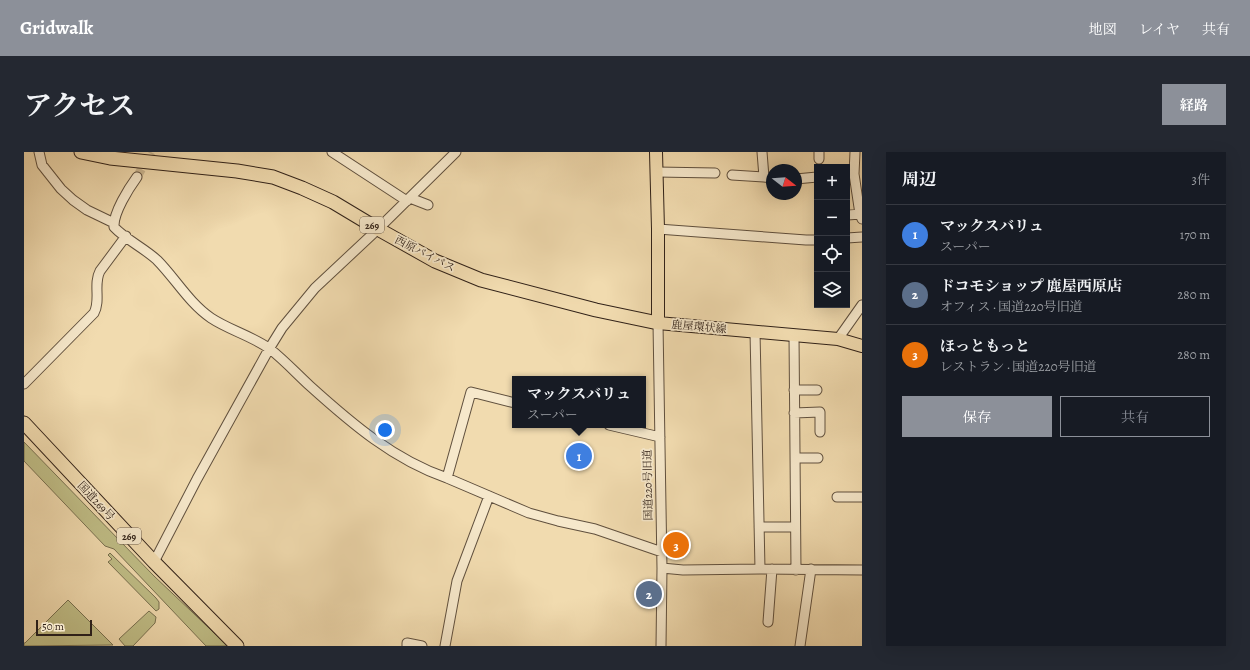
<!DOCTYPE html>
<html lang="ja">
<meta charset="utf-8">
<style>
:root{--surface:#171b24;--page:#242831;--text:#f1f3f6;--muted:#9ea1a6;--line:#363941;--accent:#8c9099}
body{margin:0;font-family:Alegreya,"Noto Serif JP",serif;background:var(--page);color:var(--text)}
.controls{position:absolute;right:12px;top:12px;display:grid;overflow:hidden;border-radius:0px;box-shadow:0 4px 16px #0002}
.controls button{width:36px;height:36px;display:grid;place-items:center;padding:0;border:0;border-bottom:1px solid var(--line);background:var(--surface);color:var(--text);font:20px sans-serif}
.compass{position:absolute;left:742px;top:12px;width:36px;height:36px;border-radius:50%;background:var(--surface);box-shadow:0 4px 16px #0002;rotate:107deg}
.scale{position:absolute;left:12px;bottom:10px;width:56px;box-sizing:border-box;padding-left:4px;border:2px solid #302118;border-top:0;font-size:11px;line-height:14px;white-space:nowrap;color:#302118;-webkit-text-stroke:3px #f6e8cb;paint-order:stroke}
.you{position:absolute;left:361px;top:278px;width:14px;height:14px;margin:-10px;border:3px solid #fff;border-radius:50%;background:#1a73e8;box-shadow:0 0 0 6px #1a73e833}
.badge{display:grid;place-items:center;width:26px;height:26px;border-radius:50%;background:var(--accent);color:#fff;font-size:13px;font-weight:700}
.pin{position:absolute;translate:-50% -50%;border:2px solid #fff;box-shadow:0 1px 4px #0006}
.popup{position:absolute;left:488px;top:224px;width:134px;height:52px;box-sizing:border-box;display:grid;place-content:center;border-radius:0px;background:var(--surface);filter:drop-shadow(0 1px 3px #0005);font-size:13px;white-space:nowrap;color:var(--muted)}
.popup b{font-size:15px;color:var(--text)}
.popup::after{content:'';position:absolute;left:50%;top:100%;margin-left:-8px;border:8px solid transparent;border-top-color:var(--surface)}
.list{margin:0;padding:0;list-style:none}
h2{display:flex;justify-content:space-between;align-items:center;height:52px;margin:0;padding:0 16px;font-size:17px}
h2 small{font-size:13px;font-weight:400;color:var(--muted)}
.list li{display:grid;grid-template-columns:26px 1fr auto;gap:12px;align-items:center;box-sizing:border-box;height:60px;padding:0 16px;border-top:1px solid var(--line)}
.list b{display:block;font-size:15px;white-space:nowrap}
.list p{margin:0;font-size:13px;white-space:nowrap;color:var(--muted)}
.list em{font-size:13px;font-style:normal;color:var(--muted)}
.actions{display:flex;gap:8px;padding:12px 16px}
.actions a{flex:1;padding:9px 0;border:1px solid var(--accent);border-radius:0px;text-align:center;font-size:14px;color:var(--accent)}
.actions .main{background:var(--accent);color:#fff}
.icon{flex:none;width:22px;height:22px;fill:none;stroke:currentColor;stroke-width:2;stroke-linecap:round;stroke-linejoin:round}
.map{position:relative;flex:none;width:838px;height:494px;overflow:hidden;border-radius:0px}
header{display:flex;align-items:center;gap:24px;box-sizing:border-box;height:56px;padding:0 20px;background:var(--accent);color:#fff}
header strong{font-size:19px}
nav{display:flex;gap:22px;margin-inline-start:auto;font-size:14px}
.intro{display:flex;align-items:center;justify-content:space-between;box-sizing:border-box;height:96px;padding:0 24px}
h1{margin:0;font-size:28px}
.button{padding:10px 18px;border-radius:0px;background:var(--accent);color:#fff;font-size:14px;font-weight:700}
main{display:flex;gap:24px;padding:0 24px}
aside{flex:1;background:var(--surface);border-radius:0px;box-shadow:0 4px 16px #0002}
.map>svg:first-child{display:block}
.grass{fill:#c0be87;stroke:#787050}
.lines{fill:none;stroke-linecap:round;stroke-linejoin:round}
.minor-tunnel{stroke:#cab691;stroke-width:9;stroke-dasharray:9 4.5;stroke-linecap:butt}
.minor-casing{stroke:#60503e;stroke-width:11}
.major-casing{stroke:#302118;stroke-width:14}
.highway-casing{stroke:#302118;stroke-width:15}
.minor{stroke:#f6e8cb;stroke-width:9}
.major{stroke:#f1dbaf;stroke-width:12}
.highway{stroke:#f1dbaf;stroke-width:13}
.labels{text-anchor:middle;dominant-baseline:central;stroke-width:3.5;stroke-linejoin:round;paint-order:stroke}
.shield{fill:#f6e8cb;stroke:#6b5d4e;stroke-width:1}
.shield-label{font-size:10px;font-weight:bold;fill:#302118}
.street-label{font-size:11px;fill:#302118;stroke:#f6e8cb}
</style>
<header>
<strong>Gridwalk</strong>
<nav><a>地図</a><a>レイヤ</a><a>共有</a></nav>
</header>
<div class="intro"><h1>アクセス</h1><a class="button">経路</a></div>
<main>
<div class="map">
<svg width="838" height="494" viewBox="0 0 838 494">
<rect width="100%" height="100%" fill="#f1dbaf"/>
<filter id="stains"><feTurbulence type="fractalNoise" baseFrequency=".005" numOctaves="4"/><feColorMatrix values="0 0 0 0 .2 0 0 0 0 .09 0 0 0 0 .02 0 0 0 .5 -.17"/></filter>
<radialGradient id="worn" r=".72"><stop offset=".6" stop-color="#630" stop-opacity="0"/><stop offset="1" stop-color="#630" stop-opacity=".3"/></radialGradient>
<path class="grass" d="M 0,290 L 130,424 L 204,494 L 182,494 L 90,397 L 81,394 L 0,309 Z
M 86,401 L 132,446 L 135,450 L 135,457 L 132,459 L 84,410 L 88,407 L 84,403 Z
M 44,448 L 89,493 L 0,494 L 0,491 L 1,491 Z
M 125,459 L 132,465 L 131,471 L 109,494 L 101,494 L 95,487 Z"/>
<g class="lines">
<path class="minor-tunnel" d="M 113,25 L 127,0"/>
<defs>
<path id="minor" d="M 15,0 L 18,13 L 37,37 L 49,48 L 63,58 L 90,71
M 308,0 L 383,49
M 738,0 L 740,25 L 748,26
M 831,0 L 830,22 L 836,62 L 838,67
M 795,7 L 795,0
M 633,20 L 691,21
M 708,23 L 740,25
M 113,25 C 105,36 89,61 90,75 C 101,87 120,96 133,108 C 151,126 165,151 187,166 C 205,178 228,184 246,197 C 260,208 273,222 286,234 C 327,271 370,308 423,326 L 505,361 L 534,369 L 571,377 L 638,400
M 772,27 L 793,25
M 386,46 L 404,53
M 823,63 L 838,62
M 634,77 L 782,88 L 793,88
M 823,86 L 838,85
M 634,171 L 638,416 L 637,494
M 731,180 L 736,417
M 770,183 L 772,418
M 814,187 L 838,153
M 0,232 L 70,161 C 77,148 69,132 76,119 L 102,84
M 770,238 L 793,238
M 770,261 L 796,260 L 796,280
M 585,273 L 636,285
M 771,306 L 794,306
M 423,326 L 447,240 L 491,251
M 813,345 L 838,345
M 735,375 L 771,375
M 130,410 L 173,327 L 245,197 L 258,176 L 291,136 L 354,77 L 432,0
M 638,416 L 659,418 L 736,417 L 838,418
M 744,470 L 748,417
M 383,494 L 383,491 L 398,494
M 421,494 L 433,429 L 465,344
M 776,494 L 787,417"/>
<path id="major" d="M 632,0 L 634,77 L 634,171 L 814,187 L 838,194"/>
<path id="highway" d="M 57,0 L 86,6 L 213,19 L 249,25 L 278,36 L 309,50 L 354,77 L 411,109 L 457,128 L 572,158 L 634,171
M 0,271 L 130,410 L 213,494"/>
</defs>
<use href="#minor" class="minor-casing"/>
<use href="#major" class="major-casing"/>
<use href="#highway" class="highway-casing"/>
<use href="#minor" class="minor"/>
<use href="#major" class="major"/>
<use href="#highway" class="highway"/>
</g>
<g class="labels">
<g class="shield">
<rect x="336" y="65" width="24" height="16" rx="3"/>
<rect x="93" y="376" width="24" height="16" rx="3"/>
</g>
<g class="shield-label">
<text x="348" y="73">269</text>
<text x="105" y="384">269</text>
</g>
<g class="street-label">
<text transform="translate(401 102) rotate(27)">西原バイパス</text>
<text transform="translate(675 175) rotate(5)">鹿屋環状線</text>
<text transform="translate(624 333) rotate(-91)">国道220号旧道</text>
<text transform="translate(72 349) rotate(47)">国道269号</text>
</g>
</g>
<rect width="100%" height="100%" filter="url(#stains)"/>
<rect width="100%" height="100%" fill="url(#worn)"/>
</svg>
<div class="controls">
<button>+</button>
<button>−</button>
<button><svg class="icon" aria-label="locate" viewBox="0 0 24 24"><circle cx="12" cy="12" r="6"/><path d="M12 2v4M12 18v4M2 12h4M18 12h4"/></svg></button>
<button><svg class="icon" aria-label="layers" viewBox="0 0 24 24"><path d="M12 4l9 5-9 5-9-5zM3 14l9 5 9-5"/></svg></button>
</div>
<svg class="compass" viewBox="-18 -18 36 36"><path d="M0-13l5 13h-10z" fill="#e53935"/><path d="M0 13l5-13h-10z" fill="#9ea1a6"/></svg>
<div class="scale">50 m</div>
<div class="you"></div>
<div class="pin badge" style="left:555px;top:304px;background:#3f7fe0">1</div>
<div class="popup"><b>マックスバリュ</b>スーパー</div>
<div class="pin badge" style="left:625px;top:442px;background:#5c6f8a">2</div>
<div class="pin badge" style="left:652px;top:393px;background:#e8710a">3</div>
</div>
<aside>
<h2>周辺<small>3件</small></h2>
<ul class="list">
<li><span class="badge" style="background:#3f7fe0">1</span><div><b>マックスバリュ</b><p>スーパー</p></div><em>170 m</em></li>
<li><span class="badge" style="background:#5c6f8a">2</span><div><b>ドコモショップ 鹿屋西原店</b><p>オフィス · 国道220号旧道</p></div><em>280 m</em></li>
<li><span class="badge" style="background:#e8710a">3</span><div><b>ほっともっと</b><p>レストラン · 国道220号旧道</p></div><em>280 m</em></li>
</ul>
<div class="actions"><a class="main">保存</a><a>共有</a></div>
</aside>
</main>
